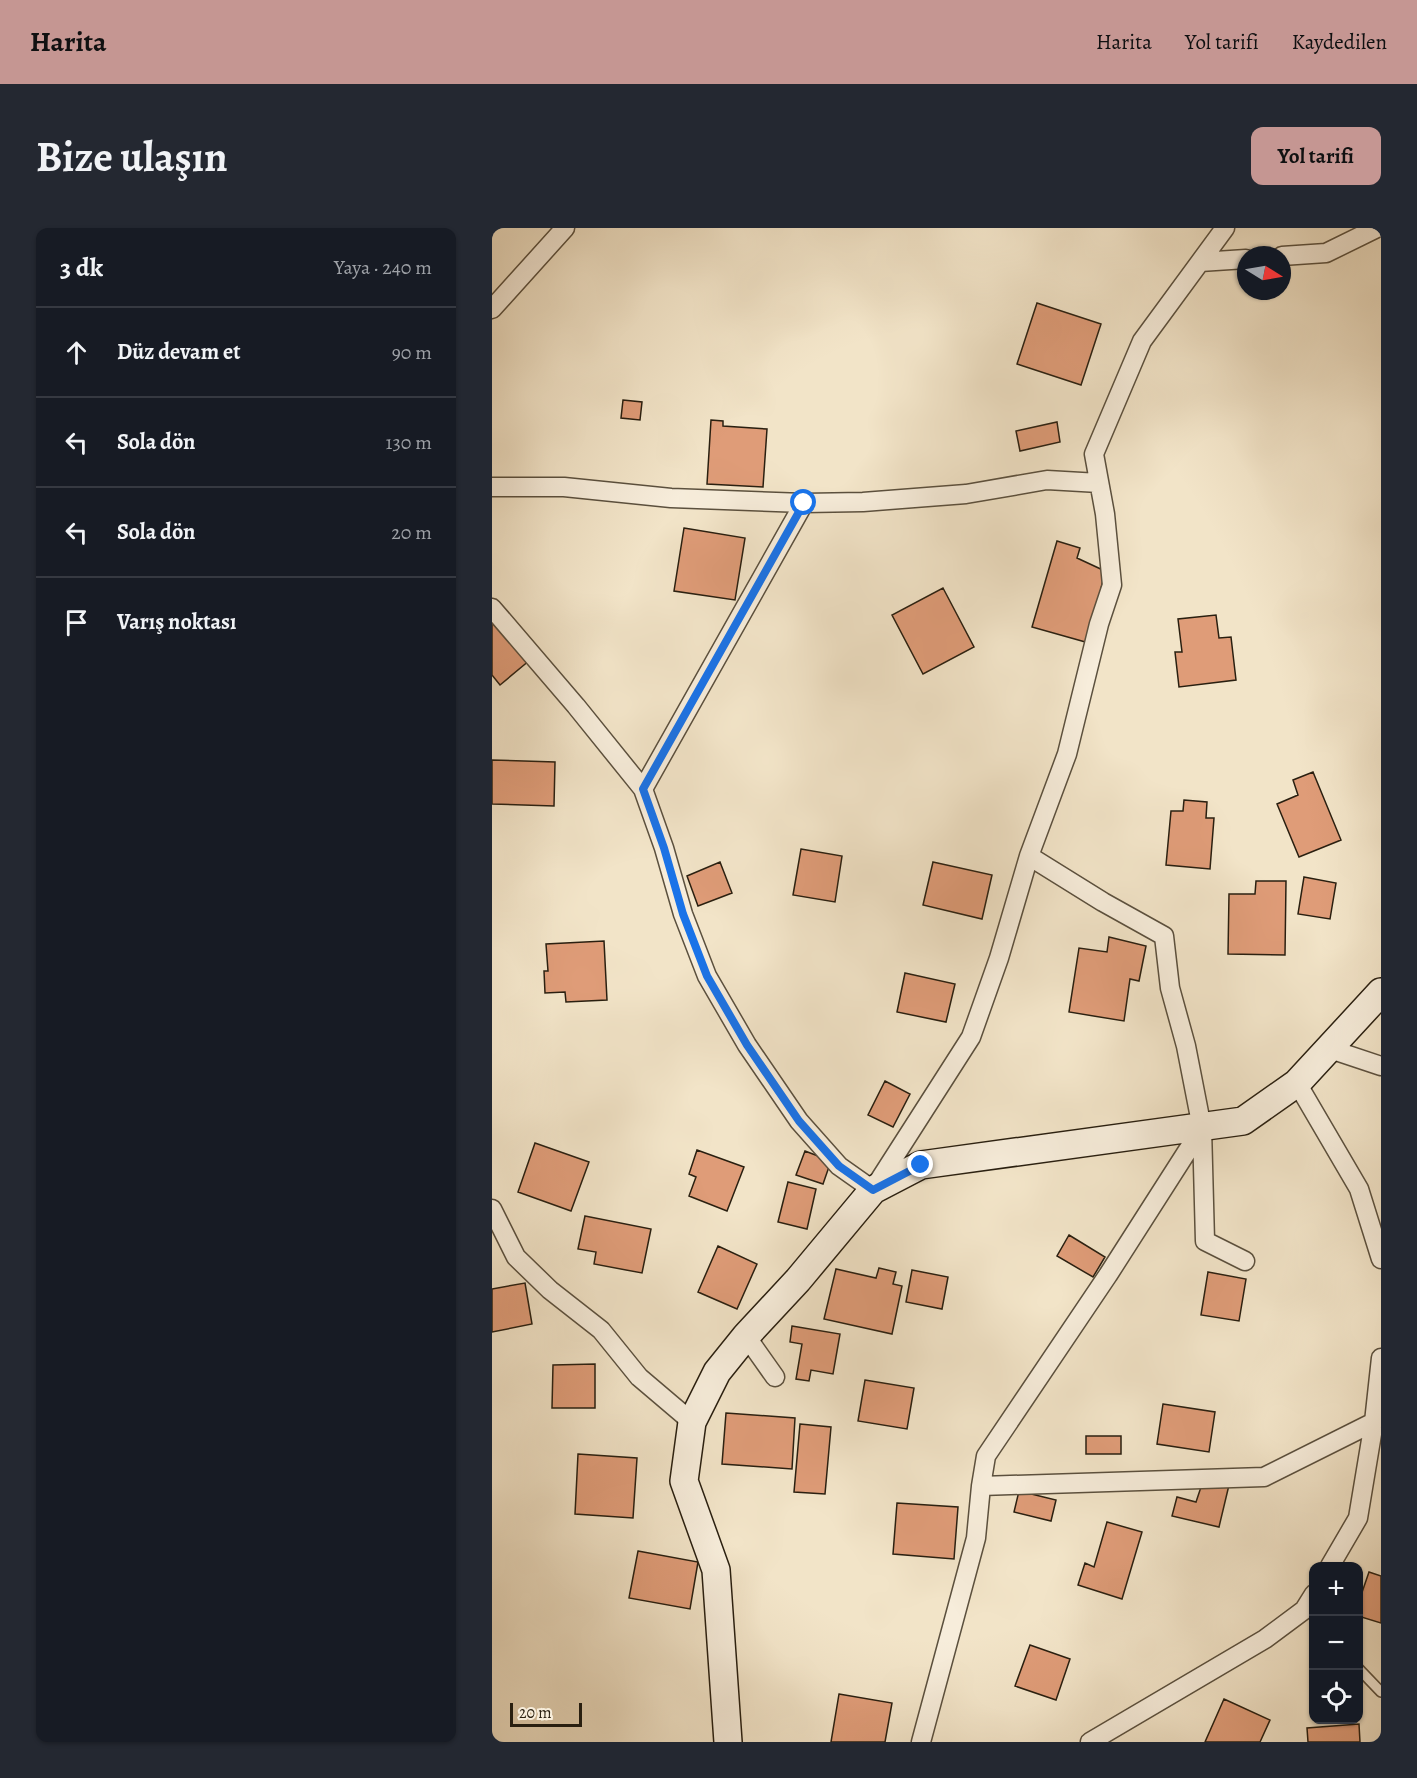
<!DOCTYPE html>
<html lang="tr">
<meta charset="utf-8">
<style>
:root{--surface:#171b24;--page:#242831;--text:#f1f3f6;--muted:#9ea1a6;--line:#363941;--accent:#c59692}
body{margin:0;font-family:Alegreya,serif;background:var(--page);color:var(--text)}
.controls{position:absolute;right:18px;bottom:18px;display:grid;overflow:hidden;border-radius:12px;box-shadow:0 2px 4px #0004}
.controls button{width:54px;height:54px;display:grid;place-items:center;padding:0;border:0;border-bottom:2px solid var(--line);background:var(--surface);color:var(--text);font:30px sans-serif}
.compass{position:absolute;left:745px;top:18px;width:54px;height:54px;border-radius:50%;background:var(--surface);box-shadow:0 2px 4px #0004;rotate:101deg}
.scale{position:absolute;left:18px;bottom:15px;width:72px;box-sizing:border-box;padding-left:6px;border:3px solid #291f10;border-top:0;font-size:16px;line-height:21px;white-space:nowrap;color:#291f10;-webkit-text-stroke:4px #f7eddb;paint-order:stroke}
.stop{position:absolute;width:18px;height:18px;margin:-14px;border:4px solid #1a73e8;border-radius:50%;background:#fff}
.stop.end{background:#1a73e8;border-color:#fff;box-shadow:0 2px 6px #0008}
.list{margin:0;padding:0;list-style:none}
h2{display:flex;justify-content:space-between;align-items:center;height:78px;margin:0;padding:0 24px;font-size:26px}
h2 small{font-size:20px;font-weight:400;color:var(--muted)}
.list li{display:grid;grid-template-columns:39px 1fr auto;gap:18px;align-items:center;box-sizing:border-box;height:90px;padding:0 24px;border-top:2px solid var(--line)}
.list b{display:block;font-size:22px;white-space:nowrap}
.list em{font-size:20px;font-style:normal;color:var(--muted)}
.icon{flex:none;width:33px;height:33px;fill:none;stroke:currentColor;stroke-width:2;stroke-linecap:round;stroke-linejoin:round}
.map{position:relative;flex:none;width:889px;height:1514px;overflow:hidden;border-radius:12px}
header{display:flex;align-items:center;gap:36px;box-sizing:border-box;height:84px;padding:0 30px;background:var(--accent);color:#111}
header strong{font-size:28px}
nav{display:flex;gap:33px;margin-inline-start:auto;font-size:21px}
.intro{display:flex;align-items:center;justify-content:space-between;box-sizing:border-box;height:144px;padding:0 36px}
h1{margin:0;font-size:42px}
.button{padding:15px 27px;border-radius:12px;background:var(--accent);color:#111;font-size:21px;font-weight:700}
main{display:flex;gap:36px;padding:0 36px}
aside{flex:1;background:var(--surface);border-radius:12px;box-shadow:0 2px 4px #0004}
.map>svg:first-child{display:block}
.building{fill:#df9c78;stroke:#291f10;stroke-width:1.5}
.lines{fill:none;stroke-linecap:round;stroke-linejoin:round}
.service-casing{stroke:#5b503e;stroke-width:12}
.minor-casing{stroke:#5b503e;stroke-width:21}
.secondary-casing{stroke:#291f10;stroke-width:30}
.service{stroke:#f7eddb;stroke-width:9}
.minor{stroke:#f7eddb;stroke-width:18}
.secondary{stroke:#f7eddb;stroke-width:27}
.route{stroke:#1a73e8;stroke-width:8}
</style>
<header>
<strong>Harita</strong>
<nav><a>Harita</a><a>Yol tarifi</a><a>Kaydedilen</a></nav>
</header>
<div class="intro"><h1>Bize ulaşın</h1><a class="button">Yol tarifi</a></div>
<main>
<aside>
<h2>3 dk<small>Yaya · 240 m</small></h2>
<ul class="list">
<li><svg class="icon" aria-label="ahead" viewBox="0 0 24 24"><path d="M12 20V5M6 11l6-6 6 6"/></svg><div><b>Düz devam et</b></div><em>90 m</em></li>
<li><svg class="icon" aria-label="left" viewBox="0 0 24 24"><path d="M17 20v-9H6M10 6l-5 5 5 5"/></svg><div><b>Sola dön</b></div><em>130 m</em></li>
<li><svg class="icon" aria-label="left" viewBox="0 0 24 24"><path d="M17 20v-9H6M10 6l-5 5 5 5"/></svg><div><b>Sola dön</b></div><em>20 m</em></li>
<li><svg class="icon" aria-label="arrive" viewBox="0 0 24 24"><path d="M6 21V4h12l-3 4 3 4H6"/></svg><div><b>Varış noktası</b></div></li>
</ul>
</aside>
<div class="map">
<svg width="889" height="1514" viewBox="0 0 889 1514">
<rect width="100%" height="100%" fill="#f2e4c8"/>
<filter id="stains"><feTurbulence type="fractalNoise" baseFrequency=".00333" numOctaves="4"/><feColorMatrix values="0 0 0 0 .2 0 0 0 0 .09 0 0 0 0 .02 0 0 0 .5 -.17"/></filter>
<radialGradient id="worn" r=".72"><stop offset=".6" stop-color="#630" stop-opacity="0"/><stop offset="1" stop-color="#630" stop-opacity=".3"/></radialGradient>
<path class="building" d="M 545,75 L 609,96 L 589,157 L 525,136 Z
M 131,172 L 150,174 L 148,192 L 129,190 Z
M 219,192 L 231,193 L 231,198 L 275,201 L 271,259 L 215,256 Z
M 565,194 L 568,214 L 528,223 L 524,203 Z
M 192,300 L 253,310 L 243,372 L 182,363 Z
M 565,313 L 588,320 L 585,330 L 613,343 L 597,415 L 540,399 Z
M 451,360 L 482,419 L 431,446 L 400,387 Z
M 724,387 L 727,410 L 739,409 L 744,452 L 687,459 L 683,424 L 690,424 L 686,391 Z
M 4,392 L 38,432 L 8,457 L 0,447 L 0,395 Z
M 0,532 L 63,534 L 62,578 L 0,576 Z
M 821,544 L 849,612 L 807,629 L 785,576 L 806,567 L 801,552 Z
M 692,572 L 715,574 L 714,590 L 722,590 L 718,641 L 674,637 L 679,583 L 691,583 Z
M 309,621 L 350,628 L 343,674 L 301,667 Z
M 228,634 L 240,665 L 206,678 L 195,648 Z
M 441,634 L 500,647 L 490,691 L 431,677 Z
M 812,649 L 844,655 L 838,691 L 806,686 Z
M 764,653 L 794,653 L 793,727 L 736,726 L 737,666 L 763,666 Z
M 617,709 L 654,718 L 647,753 L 638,751 L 632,793 L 577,784 L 587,720 L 615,724 Z
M 112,713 L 115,772 L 74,774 L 73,764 L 53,765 L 52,743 L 56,743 L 54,716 Z
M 413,745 L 463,756 L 454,794 L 405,784 Z
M 393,853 L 418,866 L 401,899 L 376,887 Z
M 43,915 L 97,934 L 79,983 L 26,964 Z
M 205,922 L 252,939 L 235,983 L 197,968 L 204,949 L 197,946 Z
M 313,923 L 339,933 L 331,956 L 304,947 Z
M 296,954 L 324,961 L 315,1001 L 286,994 Z
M 93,988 L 159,1001 L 150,1045 L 102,1036 L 104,1024 L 86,1021 Z
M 577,1007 L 613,1029 L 601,1049 L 565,1028 Z
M 226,1018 L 265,1036 L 245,1081 L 206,1064 Z
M 387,1040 L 404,1044 L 401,1056 L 410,1058 L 400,1106 L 332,1091 L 344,1041 L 384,1050 Z
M 420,1042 L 456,1049 L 450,1081 L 414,1074 Z
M 716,1044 L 754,1051 L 747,1093 L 709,1087 Z
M 33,1055 L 40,1096 L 0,1104 L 0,1061 Z
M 300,1098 L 348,1106 L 341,1146 L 319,1142 L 317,1153 L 304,1151 L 310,1116 L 298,1114 Z
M 103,1136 L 103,1180 L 60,1180 L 61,1137 Z
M 373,1152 L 422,1160 L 415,1201 L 366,1193 Z
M 671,1176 L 723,1184 L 717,1224 L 665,1216 Z
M 234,1185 L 303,1190 L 300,1241 L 230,1236 Z
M 308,1196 L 339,1199 L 333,1266 L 302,1264 Z
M 594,1208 L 629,1208 L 629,1226 L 594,1226 Z
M 86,1226 L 145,1230 L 141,1290 L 83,1286 Z
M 711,1253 L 737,1257 L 727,1299 L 680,1288 L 685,1269 L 704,1274 Z
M 527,1263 L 564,1272 L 559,1293 L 522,1284 Z
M 405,1275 L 466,1279 L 462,1331 L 401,1326 Z
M 615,1294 L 650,1304 L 630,1371 L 586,1357 L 593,1335 L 602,1339 Z
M 146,1323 L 206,1334 L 198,1381 L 137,1370 Z
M 877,1344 L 889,1348 L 889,1395 L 866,1388 L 866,1376 Z
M 538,1417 L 578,1431 L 564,1472 L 523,1458 Z
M 347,1466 L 400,1475 L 393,1514 L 339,1514 Z
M 732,1471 L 778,1492 L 768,1514 L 713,1514 Z
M 867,1496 L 868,1514 L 816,1514 L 815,1500 Z"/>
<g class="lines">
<defs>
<path id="service" d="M 866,1440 L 889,1464"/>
<path id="minor" d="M 790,28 L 834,25 L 885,0
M 708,34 L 754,31
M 0,81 L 73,0
M 0,259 L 72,259 L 179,270 L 312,275 L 371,274 L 474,266 L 555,252 L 607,255
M 0,380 L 84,478 L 151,561 L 172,620 L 191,686 L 215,748 L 255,817 L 307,893 L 347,938 L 381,962 L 479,809 L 507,730 L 537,628 L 575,526 L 607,396 L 620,357 L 613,286 L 602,226 L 650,113 L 733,0
M 151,561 L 312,275
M 838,821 L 889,838
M 805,855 L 867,961 L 889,1031
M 710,900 L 713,1013 L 753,1033
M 0,981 L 24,1029 L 58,1062 L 109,1102 L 147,1149 L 200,1194
M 254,1108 L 283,1149
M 489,1258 L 772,1249 L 882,1194
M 838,1338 L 866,1290 L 882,1194 L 889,1130
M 429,1514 L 484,1310 L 489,1258 L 494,1228 L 616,1047 L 710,900 L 694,818 L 678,760 L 672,708 L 611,674 L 537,628
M 598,1514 L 773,1411 L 812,1382 L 822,1366"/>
<path id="secondary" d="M 236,1514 L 224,1342 L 192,1253 L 200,1194 L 225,1144 L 254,1108 L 306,1052 L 381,962 L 429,937 L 751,893 L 805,855 L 889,764"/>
</defs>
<use href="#service" class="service-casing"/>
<use href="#minor" class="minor-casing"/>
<use href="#secondary" class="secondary-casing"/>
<use href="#service" class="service"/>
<use href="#minor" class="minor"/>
<use href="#secondary" class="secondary"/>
</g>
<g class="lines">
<path class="route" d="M 312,275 L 151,561 L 172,620 L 191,686 L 215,748 L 255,817 L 307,893 L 347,938 L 381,962 L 429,937"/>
</g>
<rect width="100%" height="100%" filter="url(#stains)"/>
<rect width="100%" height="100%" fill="url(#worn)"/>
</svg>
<div class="controls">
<button>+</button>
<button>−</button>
<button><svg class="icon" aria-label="locate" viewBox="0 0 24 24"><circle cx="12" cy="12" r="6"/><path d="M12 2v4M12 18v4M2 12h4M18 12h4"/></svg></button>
</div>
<svg class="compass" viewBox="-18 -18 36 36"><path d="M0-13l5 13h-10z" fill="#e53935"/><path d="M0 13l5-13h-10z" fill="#9ea1a6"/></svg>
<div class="scale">20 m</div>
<div class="stop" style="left:312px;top:275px"></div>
<div class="stop end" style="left:429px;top:937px"></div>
</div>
</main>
